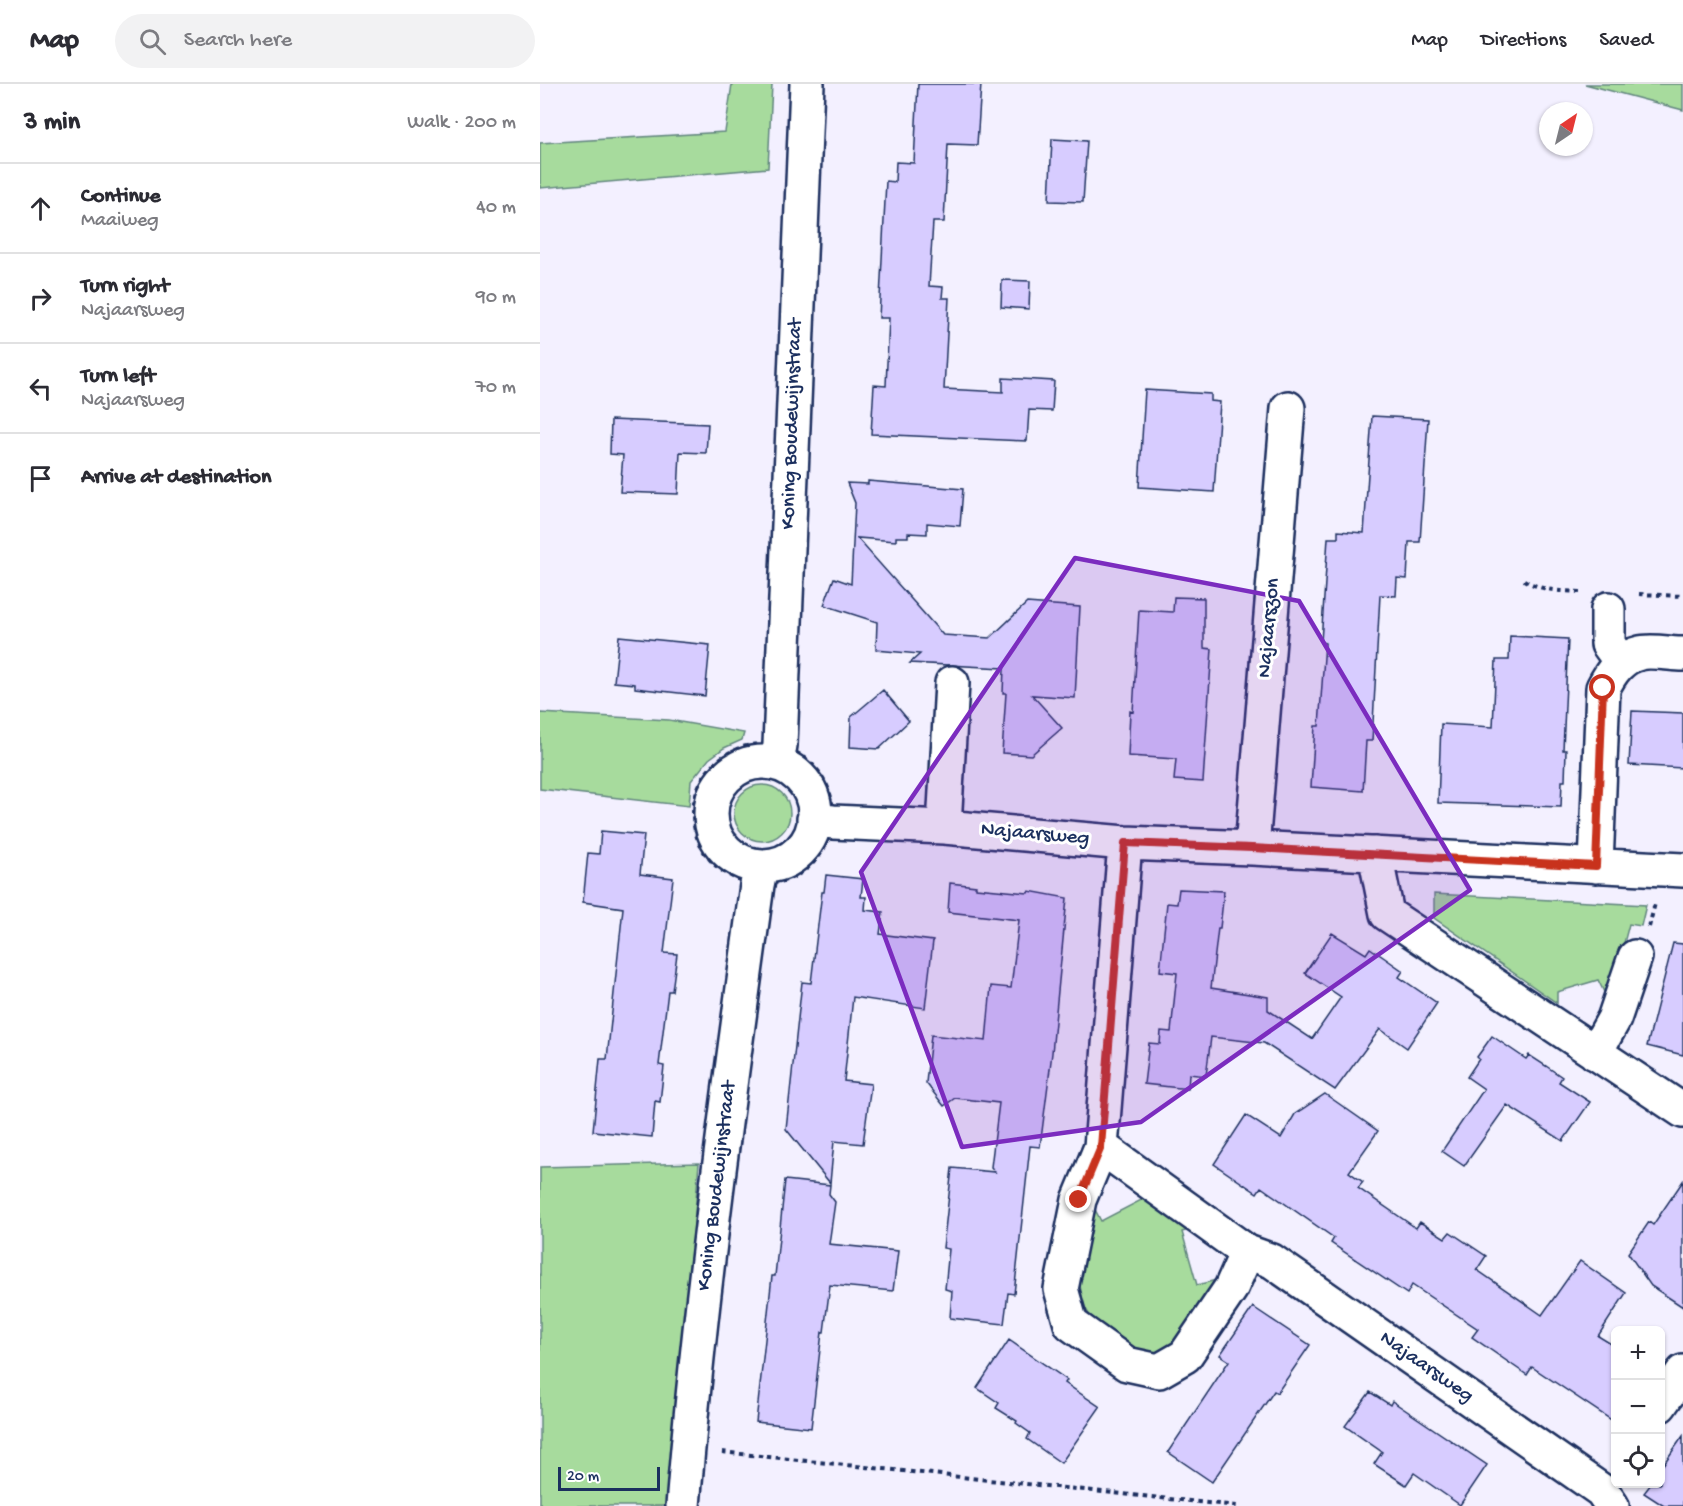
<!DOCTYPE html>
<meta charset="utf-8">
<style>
:root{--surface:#fff;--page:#f2f2f3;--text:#2b2b33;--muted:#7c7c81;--line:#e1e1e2}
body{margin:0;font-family:"Gochi Hand",sans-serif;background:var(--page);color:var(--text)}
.controls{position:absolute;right:18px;bottom:18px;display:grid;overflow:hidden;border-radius:9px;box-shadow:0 2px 4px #0004}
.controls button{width:54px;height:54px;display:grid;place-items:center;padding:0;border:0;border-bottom:2px solid var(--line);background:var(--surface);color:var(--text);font:30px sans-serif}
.compass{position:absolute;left:999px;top:18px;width:54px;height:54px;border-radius:50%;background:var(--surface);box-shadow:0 2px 4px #0004;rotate:35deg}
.scale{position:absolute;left:18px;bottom:15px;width:102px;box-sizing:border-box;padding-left:6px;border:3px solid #1b2f5e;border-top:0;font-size:16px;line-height:21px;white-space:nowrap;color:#1b2f5e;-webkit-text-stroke:4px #fff;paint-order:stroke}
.stop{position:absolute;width:18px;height:18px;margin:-14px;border:4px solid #c8321e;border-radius:50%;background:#fff}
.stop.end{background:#c8321e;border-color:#fff;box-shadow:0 2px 6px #0008}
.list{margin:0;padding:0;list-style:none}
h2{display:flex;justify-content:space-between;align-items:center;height:78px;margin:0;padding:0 24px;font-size:26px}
h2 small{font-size:20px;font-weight:400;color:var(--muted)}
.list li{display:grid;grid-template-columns:39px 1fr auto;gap:18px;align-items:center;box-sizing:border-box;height:90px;padding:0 24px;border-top:2px solid var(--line)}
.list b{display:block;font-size:22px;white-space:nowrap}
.list p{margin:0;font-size:20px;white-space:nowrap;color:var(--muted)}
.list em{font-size:20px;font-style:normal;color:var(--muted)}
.icon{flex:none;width:33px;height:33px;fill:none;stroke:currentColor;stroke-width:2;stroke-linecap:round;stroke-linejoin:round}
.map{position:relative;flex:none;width:1143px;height:1422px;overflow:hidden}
header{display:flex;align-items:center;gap:36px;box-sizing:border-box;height:84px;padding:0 30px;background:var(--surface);border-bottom:2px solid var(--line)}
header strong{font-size:28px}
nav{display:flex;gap:33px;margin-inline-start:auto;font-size:21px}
.search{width:420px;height:54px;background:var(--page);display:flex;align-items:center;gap:15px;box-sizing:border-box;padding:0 21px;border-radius:33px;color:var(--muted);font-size:22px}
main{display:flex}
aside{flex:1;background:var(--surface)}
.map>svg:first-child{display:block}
.green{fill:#a7db9d;stroke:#61857e;stroke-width:1.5}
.building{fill:#d7ccff;stroke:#1b2f5e;stroke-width:1.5}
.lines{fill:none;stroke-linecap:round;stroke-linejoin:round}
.street-casing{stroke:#1b2f5e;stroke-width:38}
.path{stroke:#1b2f5e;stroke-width:4;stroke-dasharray:4.5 4.5;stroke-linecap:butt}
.street{stroke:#fff;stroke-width:33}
.route{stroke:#c8321e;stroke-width:8}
.marked{fill:#7b2cbf;fill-opacity:0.2;stroke:#7b2cbf;stroke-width:4.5;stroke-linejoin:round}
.labels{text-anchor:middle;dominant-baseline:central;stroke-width:6;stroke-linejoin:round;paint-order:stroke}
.street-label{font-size:21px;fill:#1b2f5e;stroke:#fff}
</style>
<header>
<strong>Map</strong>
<div class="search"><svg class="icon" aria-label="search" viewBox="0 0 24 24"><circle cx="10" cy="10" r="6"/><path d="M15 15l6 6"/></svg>Search here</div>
<nav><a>Map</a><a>Directions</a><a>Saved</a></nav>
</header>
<main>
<aside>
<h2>3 min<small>Walk · 200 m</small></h2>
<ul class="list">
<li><svg class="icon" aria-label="ahead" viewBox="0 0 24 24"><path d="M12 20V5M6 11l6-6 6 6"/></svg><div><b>Continue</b><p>Maaiweg</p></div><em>40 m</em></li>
<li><svg class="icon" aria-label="right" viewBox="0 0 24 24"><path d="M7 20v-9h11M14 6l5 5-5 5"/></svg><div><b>Turn right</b><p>Najaarsweg</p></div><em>90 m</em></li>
<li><svg class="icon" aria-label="left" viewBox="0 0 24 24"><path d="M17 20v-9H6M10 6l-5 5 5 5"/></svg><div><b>Turn left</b><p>Najaarsweg</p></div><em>70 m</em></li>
<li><svg class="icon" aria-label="arrive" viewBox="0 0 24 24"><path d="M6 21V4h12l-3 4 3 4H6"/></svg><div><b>Arrive at destination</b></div></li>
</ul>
</aside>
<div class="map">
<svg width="1143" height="1422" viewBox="0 0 1143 1422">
<rect width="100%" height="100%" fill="#f3f0ff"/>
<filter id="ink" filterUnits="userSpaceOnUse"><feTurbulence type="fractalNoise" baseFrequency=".0167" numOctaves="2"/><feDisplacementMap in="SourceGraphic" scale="12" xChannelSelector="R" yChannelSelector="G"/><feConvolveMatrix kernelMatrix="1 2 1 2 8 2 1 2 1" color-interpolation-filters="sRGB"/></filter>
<g filter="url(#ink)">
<path class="green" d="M 192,0 L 232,0 L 228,84 L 0,104 L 0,59 L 185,48 Z
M 1045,0 L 1143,0 L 1143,26 Z
M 0,629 L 129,636 L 204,649 L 202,656 L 184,664 L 169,675 L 151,697 L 149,722 L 0,705 Z
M194 729a28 28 0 1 1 56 0a28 28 0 1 1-56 0Z
M 894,810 L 1106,821 L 1101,842 L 1089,840 L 1071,908 L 1066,912 L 1058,896 L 1017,908 L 1017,919 L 894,834 Z
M 159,1079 L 131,1422 L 0,1422 L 0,1083 Z
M 605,1114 L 666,1141 L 642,1148 L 657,1201 L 680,1195 L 636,1264 L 619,1275 L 600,1270 L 556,1242 L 544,1222 L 539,1197 L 550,1116 L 561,1137 Z"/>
<path class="building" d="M 378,0 L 441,0 L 437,61 L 408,60 L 404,138 L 393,138 L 389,202 L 403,203 L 402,214 L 409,214 L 404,305 L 463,308 L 463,294 L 514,297 L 512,327 L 489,326 L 487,357 L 331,350 L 334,301 L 346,302 L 349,234 L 339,234 L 346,97 L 355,98 L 356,78 L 374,79 Z
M 512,55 L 547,57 L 543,118 L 509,117 Z
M 462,196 L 490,197 L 489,225 L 461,223 Z
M 605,306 L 671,310 L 671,317 L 680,318 L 674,408 L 599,403 Z
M 832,332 L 888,335 L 880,458 L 869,458 L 867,495 L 857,494 L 856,512 L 840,511 L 832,657 L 826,657 L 823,707 L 771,703 L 775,642 L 779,642 L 785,559 L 781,558 L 788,454 L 798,454 L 798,447 L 824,449 Z
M 71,336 L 168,340 L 166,369 L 140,368 L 138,410 L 80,408 L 83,371 L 70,370 Z
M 328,397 L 423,405 L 420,442 L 387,439 L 387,450 L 368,449 L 368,453 L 356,453 L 356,457 L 317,454 L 403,551 L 450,554 L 487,519 L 540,523 L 535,614 L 492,611 L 522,644 L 491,671 L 462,669 L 466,609 L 463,609 L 464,584 L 370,579 L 380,570 L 336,566 L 337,538 L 284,521 L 294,494 L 311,500 L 315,419 L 307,399 L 328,400 Z
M 634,513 L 664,514 L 664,564 L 672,565 L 663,698 L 634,696 L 636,675 L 588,672 L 590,627 L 593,628 L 599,526 L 633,528 Z
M 79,552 L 170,561 L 165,612 L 95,604 L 95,600 L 74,598 Z
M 970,552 L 1028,555 L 1023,666 L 1026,666 L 1025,697 L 1022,697 L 1021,723 L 898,719 L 901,640 L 953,643 L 956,576 L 969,576 Z
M 343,606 L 369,637 L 339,665 L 310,663 L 311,633 Z
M 1092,627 L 1143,629 L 1143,684 L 1089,681 Z
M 61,747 L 104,751 L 100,790 L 133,794 L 124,869 L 137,870 L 132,907 L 128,907 L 119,981 L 124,982 L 120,1018 L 115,1017 L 112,1053 L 53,1047 L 60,975 L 67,975 L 83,824 L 43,818 L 48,769 L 59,770 Z
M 286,791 L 323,795 L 321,813 L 326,813 L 325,826 L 343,828 L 340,850 L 393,857 L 385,924 L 313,913 L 304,997 L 331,1000 L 323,1060 L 294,1057 L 290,1099 L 246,1045 L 262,898 L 271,899 L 282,808 L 284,808 Z
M 410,799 L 436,802 L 436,804 L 488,809 L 489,807 L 527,814 L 512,969 L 500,1063 L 490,1062 L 474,1210 L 468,1209 L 464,1240 L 410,1234 L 412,1207 L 405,1205 L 409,1165 L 403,1164 L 412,1084 L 455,1088 L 451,1083 L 459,1019 L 415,1014 L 404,1022 L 386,999 L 391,951 L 446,957 L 451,902 L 471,904 L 479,836 L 408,828 Z
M 639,805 L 684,807 L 680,844 L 678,844 L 671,904 L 728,913 L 728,926 L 772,955 L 801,913 L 765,889 L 792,849 L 826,870 L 830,864 L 846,875 L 863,887 L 859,893 L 897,919 L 867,964 L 840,945 L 795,1006 L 724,959 L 671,953 L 666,992 L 649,990 L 648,1005 L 604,1000 L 609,959 L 620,960 L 621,947 L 631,948 L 637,889 L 620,887 L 627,819 L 637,820 Z
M 1133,859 L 1143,860 L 1143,971 L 1107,962 Z
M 952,952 L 986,975 L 989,971 L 1006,982 L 1022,993 L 1019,998 L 1050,1018 L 1023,1057 L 967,1021 L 924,1082 L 902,1067 L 944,1005 L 927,993 L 939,975 L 937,973 Z
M 785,1010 L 838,1047 L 809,1088 L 823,1098 L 818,1104 L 876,1144 L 880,1138 L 905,1154 L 910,1148 L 946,1172 L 936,1187 L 937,1186 L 1002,1231 L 1040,1177 L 1086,1209 L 1058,1252 L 1076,1263 L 1076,1339 L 992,1283 L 987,1291 L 932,1253 L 938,1245 L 872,1201 L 867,1210 L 791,1159 L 794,1154 L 721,1103 L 717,1109 L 674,1080 L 706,1031 L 741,1054 L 755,1030 Z
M 245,1096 L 290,1101 L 289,1110 L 295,1118 L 289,1160 L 358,1167 L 353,1207 L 290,1201 L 284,1248 L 282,1248 L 271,1344 L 216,1338 L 232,1192 L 235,1192 Z
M 1143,1097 L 1143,1223 L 1111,1202 L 1088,1169 L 1109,1138 L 1113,1141 Z
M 713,1223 L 770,1261 L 737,1309 L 734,1307 L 672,1398 L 628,1368 L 689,1277 L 680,1271 Z
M 469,1256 L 527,1296 L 525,1299 L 560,1323 L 521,1379 L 487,1355 L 490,1349 L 476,1339 L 477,1337 L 456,1324 L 459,1319 L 437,1304 Z
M 830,1308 L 850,1321 L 852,1317 L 947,1381 L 920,1421 L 874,1389 L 866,1401 L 834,1380 L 842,1368 L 805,1342 Z
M 1143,1352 L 1143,1422 L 1124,1422 L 1104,1409 L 1111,1400 L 1120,1400 L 1120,1385 Z"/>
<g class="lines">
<defs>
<path id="street" d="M 1068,525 L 1068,560 L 1081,578
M171 730a52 52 0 1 1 104 0a52 52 0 1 1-104 0Z
M 237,680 L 240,661 L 267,0
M 274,735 L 293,738 L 404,743 L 585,759 L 712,764 L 1143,786
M 404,743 L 412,599
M 585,759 L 561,1063 L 707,1168 L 732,1177 L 1062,1407 L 1072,1422
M 712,764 L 748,324
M 835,770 L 847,830 L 1143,1027
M 1056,782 L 1063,604 C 1071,588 1081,573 1100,569 C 1110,566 1132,570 1143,570
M 1055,969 L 1074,935 L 1095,873
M 561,1063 L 539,1116 L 521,1205 L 531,1240 L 587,1280 L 619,1287 L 645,1272 L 691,1204 L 707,1168
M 1120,1321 L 1143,1288
M 143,1422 C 160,1214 189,1007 217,801 L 221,782"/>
</defs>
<use href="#street" class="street-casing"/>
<path class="path" d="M 984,496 C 1002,507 1020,507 1040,508
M 1099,510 L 1143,512
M153 730a70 70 0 1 1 140 0a70 70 0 1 1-140 0Z
M 1109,843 L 1115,819
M 182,1368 L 697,1422"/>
<use href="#street" class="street"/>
</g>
</g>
<g class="lines" filter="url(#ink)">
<path class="route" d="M 539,1116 L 561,1063 L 585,759 L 712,764 L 1056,782 L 1063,604"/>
</g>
<path class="marked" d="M 535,474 L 759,517 L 930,806 L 601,1038 L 422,1063 L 321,788 Z"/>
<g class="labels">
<g class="street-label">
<text transform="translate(253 340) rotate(-88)">Koning Boudewijnstraat</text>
<text transform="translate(730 544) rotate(-85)">Najaarszon</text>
<text transform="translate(495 751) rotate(5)">Najaarsweg</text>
<text transform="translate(178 1102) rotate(-83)">Koning Boudewijnstraat</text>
<text transform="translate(886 1284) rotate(35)">Najaarsweg</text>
</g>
</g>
</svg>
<div class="controls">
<button>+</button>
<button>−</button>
<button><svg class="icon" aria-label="locate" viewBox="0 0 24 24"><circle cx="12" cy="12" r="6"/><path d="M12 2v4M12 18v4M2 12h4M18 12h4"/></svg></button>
</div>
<svg class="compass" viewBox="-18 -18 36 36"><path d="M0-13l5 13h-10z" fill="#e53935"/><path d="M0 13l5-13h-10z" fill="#7c7c81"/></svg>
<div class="scale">20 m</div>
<div class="stop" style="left:1063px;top:604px"></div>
<div class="stop end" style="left:539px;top:1116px"></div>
</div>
</main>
